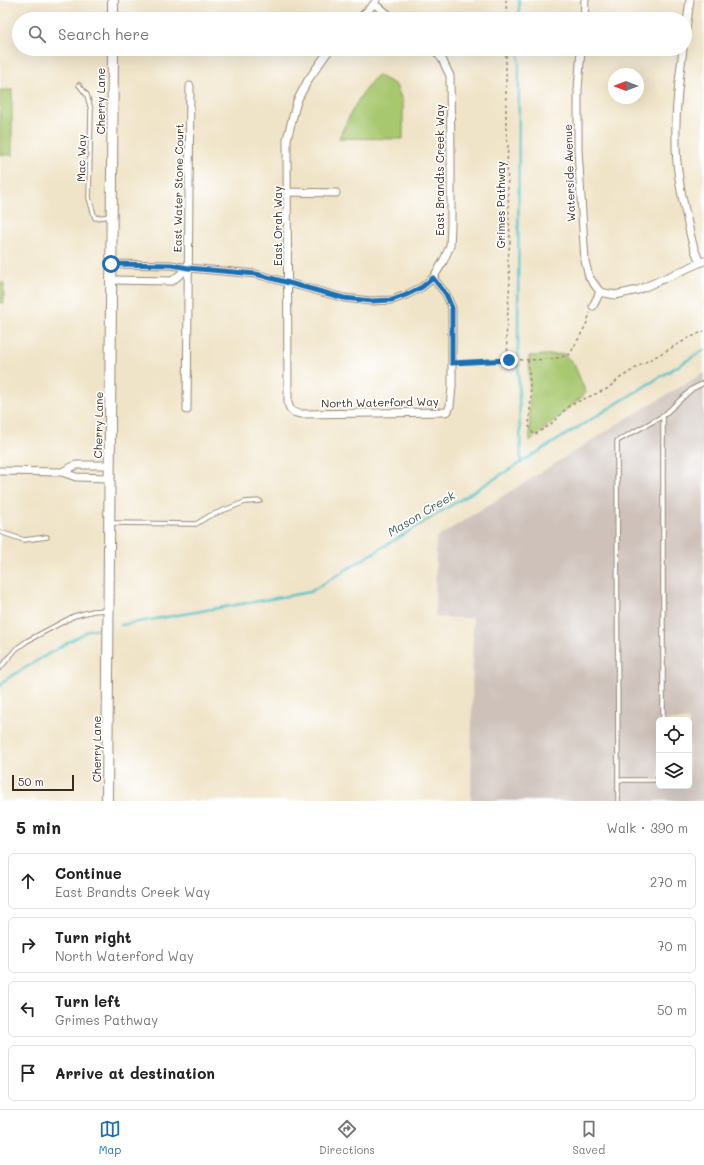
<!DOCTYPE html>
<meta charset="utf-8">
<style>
:root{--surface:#fff;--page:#f2f2f2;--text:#222;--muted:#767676;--line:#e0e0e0;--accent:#1f6fb2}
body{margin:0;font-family:Mali,sans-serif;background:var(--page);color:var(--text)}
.controls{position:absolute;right:12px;bottom:12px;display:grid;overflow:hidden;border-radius:6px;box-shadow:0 4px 16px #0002}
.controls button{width:36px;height:36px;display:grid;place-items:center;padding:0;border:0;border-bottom:1px solid var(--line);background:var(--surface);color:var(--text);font:20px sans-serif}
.compass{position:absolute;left:608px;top:68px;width:36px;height:36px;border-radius:50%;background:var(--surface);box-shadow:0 4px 16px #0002;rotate:270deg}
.scale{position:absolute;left:12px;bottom:10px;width:62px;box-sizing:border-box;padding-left:4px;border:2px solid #3b2a1e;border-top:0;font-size:11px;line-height:14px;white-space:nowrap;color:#3b2a1e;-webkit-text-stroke:3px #fff;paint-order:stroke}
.stop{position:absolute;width:12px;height:12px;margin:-9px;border:3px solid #1f6fb2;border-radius:50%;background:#fff}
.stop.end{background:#1f6fb2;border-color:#fff;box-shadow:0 1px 4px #0008}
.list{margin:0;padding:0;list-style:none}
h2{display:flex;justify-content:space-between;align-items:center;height:52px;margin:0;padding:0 16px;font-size:17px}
h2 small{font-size:13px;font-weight:400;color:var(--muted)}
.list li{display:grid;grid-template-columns:26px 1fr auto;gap:12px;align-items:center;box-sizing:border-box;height:56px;margin:0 8px 8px;padding:0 8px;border:1px solid var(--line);border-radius:6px}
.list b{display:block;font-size:15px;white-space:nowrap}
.list p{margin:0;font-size:13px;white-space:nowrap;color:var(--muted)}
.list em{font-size:13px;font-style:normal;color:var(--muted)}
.icon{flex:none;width:22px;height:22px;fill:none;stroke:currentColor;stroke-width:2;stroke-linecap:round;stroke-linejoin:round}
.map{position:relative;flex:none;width:704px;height:801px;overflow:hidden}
.search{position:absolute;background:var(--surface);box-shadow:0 4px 16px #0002;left:12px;right:12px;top:12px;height:44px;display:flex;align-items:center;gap:10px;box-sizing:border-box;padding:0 14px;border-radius:22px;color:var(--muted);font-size:15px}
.sheet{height:308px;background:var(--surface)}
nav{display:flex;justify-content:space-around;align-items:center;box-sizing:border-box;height:56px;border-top:1px solid var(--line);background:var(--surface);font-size:11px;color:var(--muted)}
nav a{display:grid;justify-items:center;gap:2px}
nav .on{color:var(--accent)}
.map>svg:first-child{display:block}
.industrial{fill:#cec1ba;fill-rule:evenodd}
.green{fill:#a8c870;stroke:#727947}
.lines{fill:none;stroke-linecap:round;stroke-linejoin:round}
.stream{stroke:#52c0c8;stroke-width:2.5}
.lane-casing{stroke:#968773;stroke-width:5.5}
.street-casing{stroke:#968773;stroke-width:9}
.secondary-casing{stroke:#968773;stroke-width:12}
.path{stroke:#968773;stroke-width:1.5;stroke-dasharray:3 3;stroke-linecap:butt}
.lane{stroke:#fff;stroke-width:3.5}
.street{stroke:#fff;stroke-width:7}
.secondary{stroke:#fff;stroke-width:10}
.route{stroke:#1f6fb2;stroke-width:5}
.labels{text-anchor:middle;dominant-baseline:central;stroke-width:3.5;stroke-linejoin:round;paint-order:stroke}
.street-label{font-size:11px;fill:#3b2a1e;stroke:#fff}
.water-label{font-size:12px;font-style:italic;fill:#435e5a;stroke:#fff}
</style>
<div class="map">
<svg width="704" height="801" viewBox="0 0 704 801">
<rect width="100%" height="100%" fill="#fff"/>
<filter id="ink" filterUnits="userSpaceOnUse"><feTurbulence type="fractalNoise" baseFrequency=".025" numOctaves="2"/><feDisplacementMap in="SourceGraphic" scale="8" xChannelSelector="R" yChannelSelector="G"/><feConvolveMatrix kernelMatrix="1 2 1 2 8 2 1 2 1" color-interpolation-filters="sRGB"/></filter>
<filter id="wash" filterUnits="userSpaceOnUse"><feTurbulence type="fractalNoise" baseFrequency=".012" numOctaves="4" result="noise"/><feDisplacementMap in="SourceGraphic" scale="16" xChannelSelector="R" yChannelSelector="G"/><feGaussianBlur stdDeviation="0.9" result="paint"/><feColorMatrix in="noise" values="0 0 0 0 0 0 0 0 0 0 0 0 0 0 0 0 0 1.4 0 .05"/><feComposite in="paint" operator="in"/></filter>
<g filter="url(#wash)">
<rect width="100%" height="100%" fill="#f0e4c8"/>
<path class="industrial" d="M 704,373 L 704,801 L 471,801 L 473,618 L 435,617 L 436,538 L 621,422 ZM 659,720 L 689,720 L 689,786 L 659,786 Z"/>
<path class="green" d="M 377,75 L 396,85 L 403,103 L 403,139 L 339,138 C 350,114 359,95 377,75 Z
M 0,90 L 12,90 L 12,155 L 0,155 Z
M 0,283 L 4,283 L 4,303 L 0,303 Z
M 564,354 L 574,364 L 586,393 L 530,441 L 529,356 Z"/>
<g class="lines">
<path class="stream" d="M 519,19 L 519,0
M 518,357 L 519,49
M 518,364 L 521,463
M 121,625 L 310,592 L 704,350
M 0,686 L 8,678 L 89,630 L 97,629"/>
</g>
</g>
<g filter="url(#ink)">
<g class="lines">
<defs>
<path id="lane" d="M 79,85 L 87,95 L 91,110 L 89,198 L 95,218 L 111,216
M 663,416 L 663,720
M 110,523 L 196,524 L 209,516 L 245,502 L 260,501
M 0,532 L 24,540 L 47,537
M 0,668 L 16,649 L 27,641 L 74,616 L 93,611 L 107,610
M 618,780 L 659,780
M 618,801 L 617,441 L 663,416 L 692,389 L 704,383"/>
<path id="street" d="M 374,4 L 395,19
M 359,19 L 374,4 L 376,0
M 584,19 L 585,0
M 685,37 L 690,0
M 330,49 L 308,80 L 297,101 L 287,139 L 288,403 C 290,412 294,413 302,414 L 445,412 L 448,411 L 450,406 L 452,387 L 452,308 L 446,294 L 433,278
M 581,49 L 578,90 L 578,150 L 585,261 L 589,277 L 600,292
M 683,49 C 679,80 675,112 676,143 C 676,169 681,194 687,219 C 690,234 693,249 700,262
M 287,192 L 336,193
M 111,264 L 172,265 L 188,268 L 172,281 L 111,280
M 188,268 L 256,274 L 344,298 L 371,301 L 392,300 L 406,295 L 422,287 L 433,278 L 443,262 L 450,246 L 451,225 L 451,157 L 450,76 L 442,59 L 434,49
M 600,292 L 615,295 L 638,290 L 704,261
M 593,306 L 600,292
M 187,410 L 190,86
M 0,471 L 62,472 L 76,477 L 109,478
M 62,472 L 76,465 L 110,465"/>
<path id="secondary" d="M 113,19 L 113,0
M 107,801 L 113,49"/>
</defs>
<use href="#lane" class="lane-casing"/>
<use href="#street" class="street-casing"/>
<use href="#secondary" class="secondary-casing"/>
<path class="path" d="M 506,0 L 507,19
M 506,49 L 506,128 L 508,145 L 507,166 L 510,241 L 508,260 L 510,279 L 506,339 L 509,360
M 528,360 L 531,397 L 529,426 L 534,435 L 550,425 L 570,405 L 607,389 L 620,378 L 644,363 L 689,338 L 704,331
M 460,363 C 476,362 491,361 507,360 C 528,359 550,362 570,354 L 586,325 L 590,313"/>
<use href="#lane" class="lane"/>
<use href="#street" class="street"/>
<use href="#secondary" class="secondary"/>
</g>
</g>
<g class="lines" filter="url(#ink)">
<path class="route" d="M 111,264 L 172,265 L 188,268 L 256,274 L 344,298 L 372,301 L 392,300 L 406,295 L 422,287 L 433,278 L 446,294 L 452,308 L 452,363 L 509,360"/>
</g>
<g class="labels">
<g class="street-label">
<text transform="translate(100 101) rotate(-90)">Cherry Lane</text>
<text transform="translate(81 158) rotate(-89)">Mac Way</text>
<text transform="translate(439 170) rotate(-90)">East Brandts Creek Way</text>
<text transform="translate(569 173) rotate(-92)">Waterside Avenue</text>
<text transform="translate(178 188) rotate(-89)">East Water Stone Court</text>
<text transform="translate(500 205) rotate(-90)">Grimes Pathway</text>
<text transform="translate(277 226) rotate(-90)">East Orah Way</text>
<text transform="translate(380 402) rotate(-1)">North Waterford Way</text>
<text transform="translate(98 425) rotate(-89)">Cherry Lane</text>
<text transform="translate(96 749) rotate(-90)">Cherry Lane</text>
</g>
<g class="water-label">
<text transform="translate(421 513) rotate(-31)">Mason Creek</text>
</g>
</g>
</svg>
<div class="controls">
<button><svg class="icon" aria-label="locate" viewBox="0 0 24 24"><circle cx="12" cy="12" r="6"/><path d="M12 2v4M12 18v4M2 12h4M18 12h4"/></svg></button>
<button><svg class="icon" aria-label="layers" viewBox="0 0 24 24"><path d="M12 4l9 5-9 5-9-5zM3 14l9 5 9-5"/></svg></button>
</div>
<svg class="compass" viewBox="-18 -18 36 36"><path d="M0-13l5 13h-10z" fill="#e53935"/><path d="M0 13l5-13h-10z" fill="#767676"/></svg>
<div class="scale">50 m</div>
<div class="stop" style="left:111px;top:264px"></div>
<div class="stop end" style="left:509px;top:360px"></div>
<div class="search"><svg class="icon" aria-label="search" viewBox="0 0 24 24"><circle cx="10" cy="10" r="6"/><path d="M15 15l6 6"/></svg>Search here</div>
</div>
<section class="sheet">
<h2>5 min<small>Walk · 390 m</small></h2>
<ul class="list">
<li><svg class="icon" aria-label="ahead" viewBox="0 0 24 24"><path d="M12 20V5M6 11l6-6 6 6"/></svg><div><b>Continue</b><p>East Brandts Creek Way</p></div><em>270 m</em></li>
<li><svg class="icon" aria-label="right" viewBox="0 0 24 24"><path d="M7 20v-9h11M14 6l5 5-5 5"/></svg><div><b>Turn right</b><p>North Waterford Way</p></div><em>70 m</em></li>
<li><svg class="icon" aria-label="left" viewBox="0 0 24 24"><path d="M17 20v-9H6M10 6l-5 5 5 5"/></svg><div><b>Turn left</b><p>Grimes Pathway</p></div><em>50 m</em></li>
<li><svg class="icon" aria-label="arrive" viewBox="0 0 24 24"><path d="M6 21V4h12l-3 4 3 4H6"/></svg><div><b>Arrive at destination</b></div></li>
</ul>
</section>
<nav>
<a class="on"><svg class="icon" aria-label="map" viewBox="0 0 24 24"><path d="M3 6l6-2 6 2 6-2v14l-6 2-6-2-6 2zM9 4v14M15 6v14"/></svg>Map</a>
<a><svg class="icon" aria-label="directions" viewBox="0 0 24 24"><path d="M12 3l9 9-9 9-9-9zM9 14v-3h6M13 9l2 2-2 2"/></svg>Directions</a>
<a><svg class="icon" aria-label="saved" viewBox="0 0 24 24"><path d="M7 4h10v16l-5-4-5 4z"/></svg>Saved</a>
</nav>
